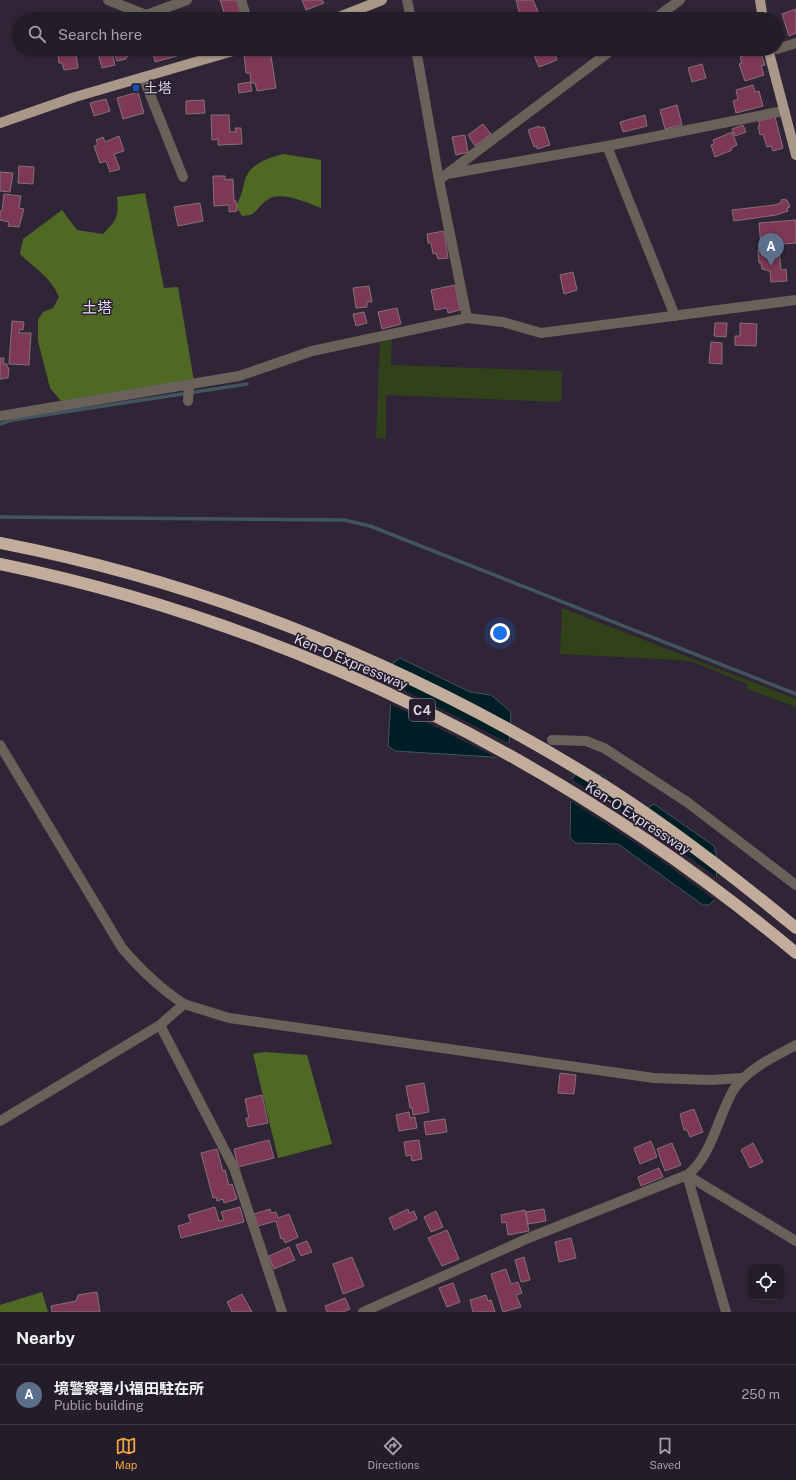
<!DOCTYPE html>
<meta charset="utf-8">
<style>
:root{--surface:#231c29;--page:#2f2935;--text:#f1f3f6;--muted:#a3a1a8;--line:#403a46;--accent:#f2a542}
body{margin:0;font-family:"Public Sans","Noto Sans JP",sans-serif;background:var(--page);color:var(--text)}
.controls{position:absolute;right:12px;bottom:12px;display:grid;overflow:hidden;border-radius:8px;box-shadow:0 1px 3px #0004}
.controls button{width:36px;height:36px;display:grid;place-items:center;padding:0;border:0;border-bottom:1px solid var(--line);background:var(--surface);color:var(--text);font:20px sans-serif}
.you{position:absolute;left:500px;top:633px;width:14px;height:14px;margin:-10px;border:3px solid #fff;border-radius:50%;background:#1a73e8;box-shadow:0 0 0 6px #1a73e833}
.badge{display:grid;place-items:center;width:26px;height:26px;border-radius:50%;background:var(--accent);color:#fff;font-size:13px;font-weight:700}
.pin{position:absolute;translate:-50% -33px;filter:drop-shadow(0 1px 2px #0008)}
.pin::after{content:'';position:absolute;top:21px;width:14px;height:12px;background:inherit;clip-path:polygon(0 0,100% 0,50% 100%)}
.list{margin:0;padding:0;list-style:none}
h2{display:flex;justify-content:space-between;align-items:center;height:52px;margin:0;padding:0 16px;font-size:17px}
h2 small{font-size:13px;font-weight:400;color:var(--muted)}
.list li{display:grid;grid-template-columns:26px 1fr auto;gap:12px;align-items:center;box-sizing:border-box;height:60px;padding:0 16px;border-top:1px solid var(--line)}
.list b{display:block;font-size:15px;white-space:nowrap}
.list p{margin:0;font-size:13px;white-space:nowrap;color:var(--muted)}
.list em{font-size:13px;font-style:normal;color:var(--muted)}
.icon{flex:none;width:22px;height:22px;fill:none;stroke:currentColor;stroke-width:2;stroke-linecap:round;stroke-linejoin:round}
.map{position:relative;flex:none;width:796px;height:1312px;overflow:hidden}
.search{position:absolute;background:var(--surface);box-shadow:0 1px 3px #0004;left:12px;right:12px;top:12px;height:44px;display:flex;align-items:center;gap:10px;box-sizing:border-box;padding:0 14px;border-radius:22px;color:var(--muted);font-size:15px}
.sheet{height:112px;background:var(--surface)}
nav{display:flex;justify-content:space-around;align-items:center;box-sizing:border-box;height:56px;border-top:1px solid var(--line);background:var(--surface);font-size:11px;color:var(--muted)}
nav a{display:grid;justify-items:center;gap:2px}
nav .on{color:var(--accent)}
.map>svg:first-child{display:block}
.green{fill:#314119}
.forest{fill:#4f6925}
.water{fill:#001e26;stroke:#42555e}
.pier{fill:#2f2537}
.lines{fill:none;stroke-linecap:round;stroke-linejoin:round}
.stream{stroke:#42555e;stroke-width:3.5}
.building{fill:#7c3855;stroke:#886f78}
.minor{stroke:#6a615a;stroke-width:10}
.major{stroke:#a99789;stroke-width:10}
.highway{stroke:#c2ad9c;stroke-width:12}
.transit-dot{fill:#1a4fb4;stroke:#251c2d;stroke-width:1.5}
.labels{text-anchor:middle;dominant-baseline:central;stroke-width:3;stroke-linejoin:round;paint-order:stroke}
.shield{fill:#251c2d;stroke:#a49eab;stroke-width:1}
.shield-label{font-size:13px;font-weight:bold;fill:#dbd5e1}
.poi-label{font-size:14px;fill:#dbd5e1;stroke:#251c2d;text-anchor:start}
.street-label{font-size:14px;fill:#dbd5e1;stroke:#251c2d}
.neighbourhood-label{font-size:15px;fill:#e7daf2;stroke:#251c2d}
</style>
<div class="map">
<svg width="796" height="1312" viewBox="0 0 796 1312">
<rect width="100%" height="100%" fill="#2f2537"/>
<path class="green" d="M 392,338 L 391,365 L 562,371 L 561,402 L 386,395 L 386,439 L 376,438 L 380,343 Z
M 562,608 L 796,699 L 796,707 L 747,689 L 747,684 L 693,662 L 680,660 L 560,654 Z"/>
<path class="forest" d="M 283,154 L 321,160 L 321,208 C 307,203 281,190 267,200 C 261,204 257,211 251,215 L 242,216 L 236,206 C 242,195 242,191 245,180 C 250,163 269,158 283,154 Z
M 145,193 L 164,288 L 178,287 L 194,381 L 61,401 L 50,388 L 38,341 L 38,320 L 43,312 L 53,308 L 59,297 C 51,277 34,268 20,254 L 23,239 L 62,210 L 77,230 L 103,234 C 117,220 119,216 117,197 Z
M 264,1052 L 307,1055 L 332,1144 L 278,1158 L 253,1054 Z
M 42,1292 L 48,1312 L 0,1312 L 0,1305 Z"/>
<path class="water" d="M 400,658 L 470,692 L 491,695 L 511,712 L 508,758 L 395,751 L 388,746 L 393,663 Z
M 576,774 L 603,775 L 621,797 L 646,809 L 654,804 L 714,846 L 716,853 L 717,897 L 709,905 L 703,905 L 618,844 L 576,843 L 570,838 L 571,780 Z"/>
<path class="pier" d="M 390,683 L 511,744 L 510,758 L 499,759 L 388,703 Z
M 570,778 L 649,828 L 719,879 L 719,898 L 716,901 L 655,856 L 569,800 Z"/>
<g class="lines">
<path class="stream" d="M 0,424 L 12,420 L 247,384
M 0,517 L 344,520 L 370,526 L 796,694"/>
</g>
<path class="building" d="M 220,0 L 237,0 L 244,19 L 209,19 L 224,12 Z
M 302,0 L 322,0 L 324,3 L 306,10 Z
M 516,0 L 533,0 L 541,19 L 521,19 Z
M 796,9 L 796,33 L 789,36 L 782,14 Z
M 57,49 L 75,49 L 78,68 L 64,70 L 62,63 L 59,63 Z
M 97,49 L 111,49 L 115,65 L 102,68 Z
M 113,49 L 131,49 L 133,54 L 126,57 L 126,59 L 117,61 Z
M 152,49 L 175,49 L 177,56 L 155,62 Z
M 527,49 L 553,49 L 557,60 L 539,67 L 533,53 L 529,54 Z
M 270,50 L 276,88 L 257,91 L 255,83 L 251,83 L 250,73 L 246,73 L 244,55 Z
M 760,50 L 765,65 L 761,66 L 764,75 L 745,81 L 739,64 L 742,63 L 740,57 Z
M 702,64 L 706,78 L 692,82 L 688,68 Z
M 250,82 L 252,91 L 239,93 L 238,84 Z
M 753,85 L 755,92 L 759,91 L 763,106 L 736,113 L 733,101 L 738,99 L 736,90 Z
M 138,92 L 144,113 L 123,119 L 117,98 Z
M 106,99 L 110,111 L 94,116 L 90,103 Z
M 204,100 L 205,113 L 186,114 L 186,101 Z
M 677,105 L 682,125 L 665,129 L 660,110 Z
M 211,115 L 229,115 L 230,132 L 236,132 L 235,128 L 241,128 L 242,144 L 218,145 L 218,139 L 212,140 Z
M 645,115 L 647,126 L 623,132 L 620,122 Z
M 775,117 L 783,148 L 773,151 L 771,146 L 767,147 L 763,134 L 760,135 L 758,126 L 760,125 L 758,121 Z
M 483,124 L 491,134 L 475,146 L 468,135 Z
M 743,125 L 746,132 L 735,136 L 732,129 Z
M 539,126 L 540,128 L 544,127 L 550,145 L 537,149 L 537,146 L 534,147 L 528,130 Z
M 732,132 L 737,145 L 731,148 L 732,150 L 715,157 L 711,145 L 714,144 L 713,140 Z
M 465,135 L 468,152 L 456,155 L 452,137 Z
M 119,136 L 124,151 L 114,154 L 120,169 L 110,172 L 106,161 L 100,163 L 94,146 L 98,145 L 96,140 L 103,137 L 105,142 Z
M 19,166 L 34,167 L 33,184 L 18,183 Z
M 0,172 L 13,173 L 10,192 L 0,191 Z
M 213,176 L 225,176 L 225,180 L 233,179 L 234,201 L 236,201 L 237,211 L 229,212 L 229,205 L 214,206 Z
M 4,194 L 21,196 L 19,208 L 24,209 L 19,227 L 8,226 L 9,222 L 0,220 L 0,211 L 2,211 Z
M 785,199 L 785,200 L 787,200 L 790,207 L 787,208 L 788,211 L 776,215 L 734,221 L 732,210 L 774,205 L 781,203 L 781,200 Z
M 200,203 L 203,221 L 178,226 L 174,207 Z
M 796,220 L 796,243 L 761,246 L 759,223 Z
M 444,231 L 448,258 L 438,259 L 436,253 L 433,254 L 431,243 L 428,243 L 427,234 Z
M 779,248 L 781,270 L 786,269 L 787,281 L 771,282 L 770,271 L 762,269 L 761,263 L 759,263 L 758,250 Z
M 573,272 L 577,290 L 564,294 L 560,275 Z
M 455,285 L 460,310 L 448,313 L 447,308 L 435,310 L 431,290 Z
M 369,286 L 372,302 L 367,302 L 367,307 L 356,308 L 353,288 Z
M 397,308 L 401,324 L 382,329 L 378,312 Z
M 364,312 L 367,323 L 356,326 L 353,314 Z
M 12,321 L 24,322 L 23,330 L 20,329 L 19,333 L 31,333 L 29,365 L 9,364 Z
M 715,323 L 727,323 L 726,337 L 714,336 Z
M 740,323 L 757,324 L 756,346 L 735,345 L 735,336 L 740,336 Z
M 711,342 L 722,343 L 722,364 L 709,363 Z
M 0,358 L 4,358 L 3,364 L 7,364 L 7,367 L 9,368 L 8,378 L 4,378 L 3,379 L 0,379 Z
M 560,1073 L 576,1075 L 574,1094 L 558,1093 Z
M 424,1083 L 429,1112 L 413,1115 L 412,1108 L 410,1108 L 406,1086 Z
M 262,1095 L 268,1123 L 248,1127 L 246,1118 L 249,1118 L 245,1099 Z
M 694,1109 L 703,1132 L 690,1137 L 687,1130 L 684,1130 L 680,1114 Z
M 409,1112 L 410,1118 L 415,1117 L 417,1128 L 399,1131 L 396,1115 Z
M 445,1119 L 447,1132 L 426,1135 L 424,1122 Z
M 269,1140 L 274,1158 L 238,1167 L 234,1149 Z
M 419,1140 L 422,1159 L 412,1161 L 411,1155 L 406,1156 L 404,1142 Z
M 651,1141 L 657,1157 L 640,1164 L 634,1148 Z
M 672,1143 L 681,1165 L 665,1171 L 657,1149 Z
M 753,1143 L 763,1162 L 750,1168 L 741,1150 Z
M 217,1149 L 223,1171 L 225,1170 L 229,1185 L 232,1184 L 237,1199 L 224,1203 L 223,1199 L 217,1201 L 216,1197 L 213,1198 L 201,1153 Z
M 659,1168 L 663,1177 L 641,1186 L 638,1177 Z
M 215,1207 L 219,1221 L 224,1220 L 221,1212 L 240,1207 L 244,1222 L 181,1238 L 178,1226 L 191,1222 L 188,1215 Z
M 270,1209 L 271,1213 L 276,1212 L 278,1218 L 289,1214 L 298,1237 L 285,1243 L 283,1238 L 281,1239 L 276,1221 L 258,1226 L 254,1214 Z
M 408,1209 L 409,1213 L 414,1211 L 417,1219 L 394,1230 L 389,1218 Z
M 544,1209 L 546,1221 L 528,1224 L 526,1212 Z
M 525,1210 L 529,1231 L 508,1235 L 506,1222 L 502,1223 L 501,1215 Z
M 436,1211 L 443,1227 L 431,1232 L 424,1217 Z
M 447,1230 L 459,1259 L 442,1266 L 428,1238 Z
M 571,1238 L 576,1258 L 559,1262 L 555,1242 Z
M 307,1241 L 312,1252 L 301,1256 L 296,1245 Z
M 289,1247 L 295,1260 L 274,1269 L 269,1256 Z
M 352,1257 L 364,1286 L 343,1294 L 333,1264 Z
M 524,1257 L 530,1280 L 521,1282 L 515,1260 Z
M 506,1269 L 511,1284 L 518,1282 L 522,1293 L 516,1295 L 521,1307 L 503,1312 L 491,1274 Z
M 453,1283 L 460,1302 L 447,1307 L 439,1288 Z
M 97,1292 L 100,1312 L 52,1312 L 51,1306 L 76,1301 L 78,1295 Z
M 242,1294 L 252,1312 L 232,1312 L 227,1302 Z
M 486,1295 L 488,1301 L 491,1300 L 495,1312 L 473,1312 L 470,1300 Z
M 345,1298 L 350,1309 L 343,1312 L 327,1312 L 325,1306 Z"/>
<g class="lines">
<path class="minor" d="M 108,0 L 146,15 L 187,0
M 241,0 L 247,19
M 407,0 L 411,19
M 654,19 L 680,0
M 416,49 L 439,180 L 467,318
M 777,49 L 796,43
M 143,77 L 183,177
M 607,146 L 675,316
M 448,173 L 613,49
M 439,180 L 447,174 L 607,146 L 783,111
M 188,401 L 189,385
M 0,416 L 239,376 L 312,351 L 467,318 L 503,322 L 541,333 L 796,300
M 552,740 L 586,741 L 604,748 L 687,802 L 796,885
M 0,745 L 122,948 C 141,970 159,988 184,1004
M 160,1025 L 234,1168 L 282,1312
M 0,1121 L 160,1025 L 184,1004 L 229,1018 L 654,1078 L 710,1080 L 744,1078
M 687,1175 L 726,1312
M 687,1175 L 796,1241
M 363,1312 L 531,1237 L 687,1175 C 712,1157 718,1115 734,1089 C 749,1068 774,1057 796,1045"/>
<path class="major" d="M 760,0 L 763,19
M 334,19 L 382,0
M 768,49 L 796,155
M 0,123 L 75,97 L 240,49"/>
<path class="highway" d="M 0,543 C 211,584 411,666 594,779 C 665,823 732,875 796,928
M 0,564 C 292,624 568,762 796,953"/>
</g>
<rect class="transit-dot" x="132" y="84" width="8" height="8" rx="2"/>
<g class="labels">
<rect class="shield" x="409" y="699" width="26" height="22" rx="3"/>
<g class="shield-label">
<text x="422" y="710">C4</text>
</g>
<g class="poi-label">
<text x="144" y="88">土塔</text>
</g>
<g class="street-label">
<text transform="translate(351 662) rotate(23)">Ken-O Expressway</text>
<text transform="translate(638 818) rotate(33)">Ken-O Expressway</text>
</g>
<g class="neighbourhood-label">
<text x="97" y="307">土塔</text>
</g>
</g>
</svg>
<div class="controls">
<button><svg class="icon" aria-label="locate" viewBox="0 0 24 24"><circle cx="12" cy="12" r="6"/><path d="M12 2v4M12 18v4M2 12h4M18 12h4"/></svg></button>
</div>
<div class="you"></div>
<div class="pin badge" style="left:771px;top:266px;background:#5c6f8a">A</div>
<div class="search"><svg class="icon" aria-label="search" viewBox="0 0 24 24"><circle cx="10" cy="10" r="6"/><path d="M15 15l6 6"/></svg>Search here</div>
</div>
<section class="sheet">
<h2>Nearby<small></small></h2>
<ul class="list">
<li><span class="badge" style="background:#5c6f8a">A</span><div><b>境警察署小福田駐在所</b><p>Public building</p></div><em>250 m</em></li>
</ul>
</section>
<nav>
<a class="on"><svg class="icon" aria-label="map" viewBox="0 0 24 24"><path d="M3 6l6-2 6 2 6-2v14l-6 2-6-2-6 2zM9 4v14M15 6v14"/></svg>Map</a>
<a><svg class="icon" aria-label="directions" viewBox="0 0 24 24"><path d="M12 3l9 9-9 9-9-9zM9 14v-3h6M13 9l2 2-2 2"/></svg>Directions</a>
<a><svg class="icon" aria-label="saved" viewBox="0 0 24 24"><path d="M7 4h10v16l-5-4-5 4z"/></svg>Saved</a>
</nav>
